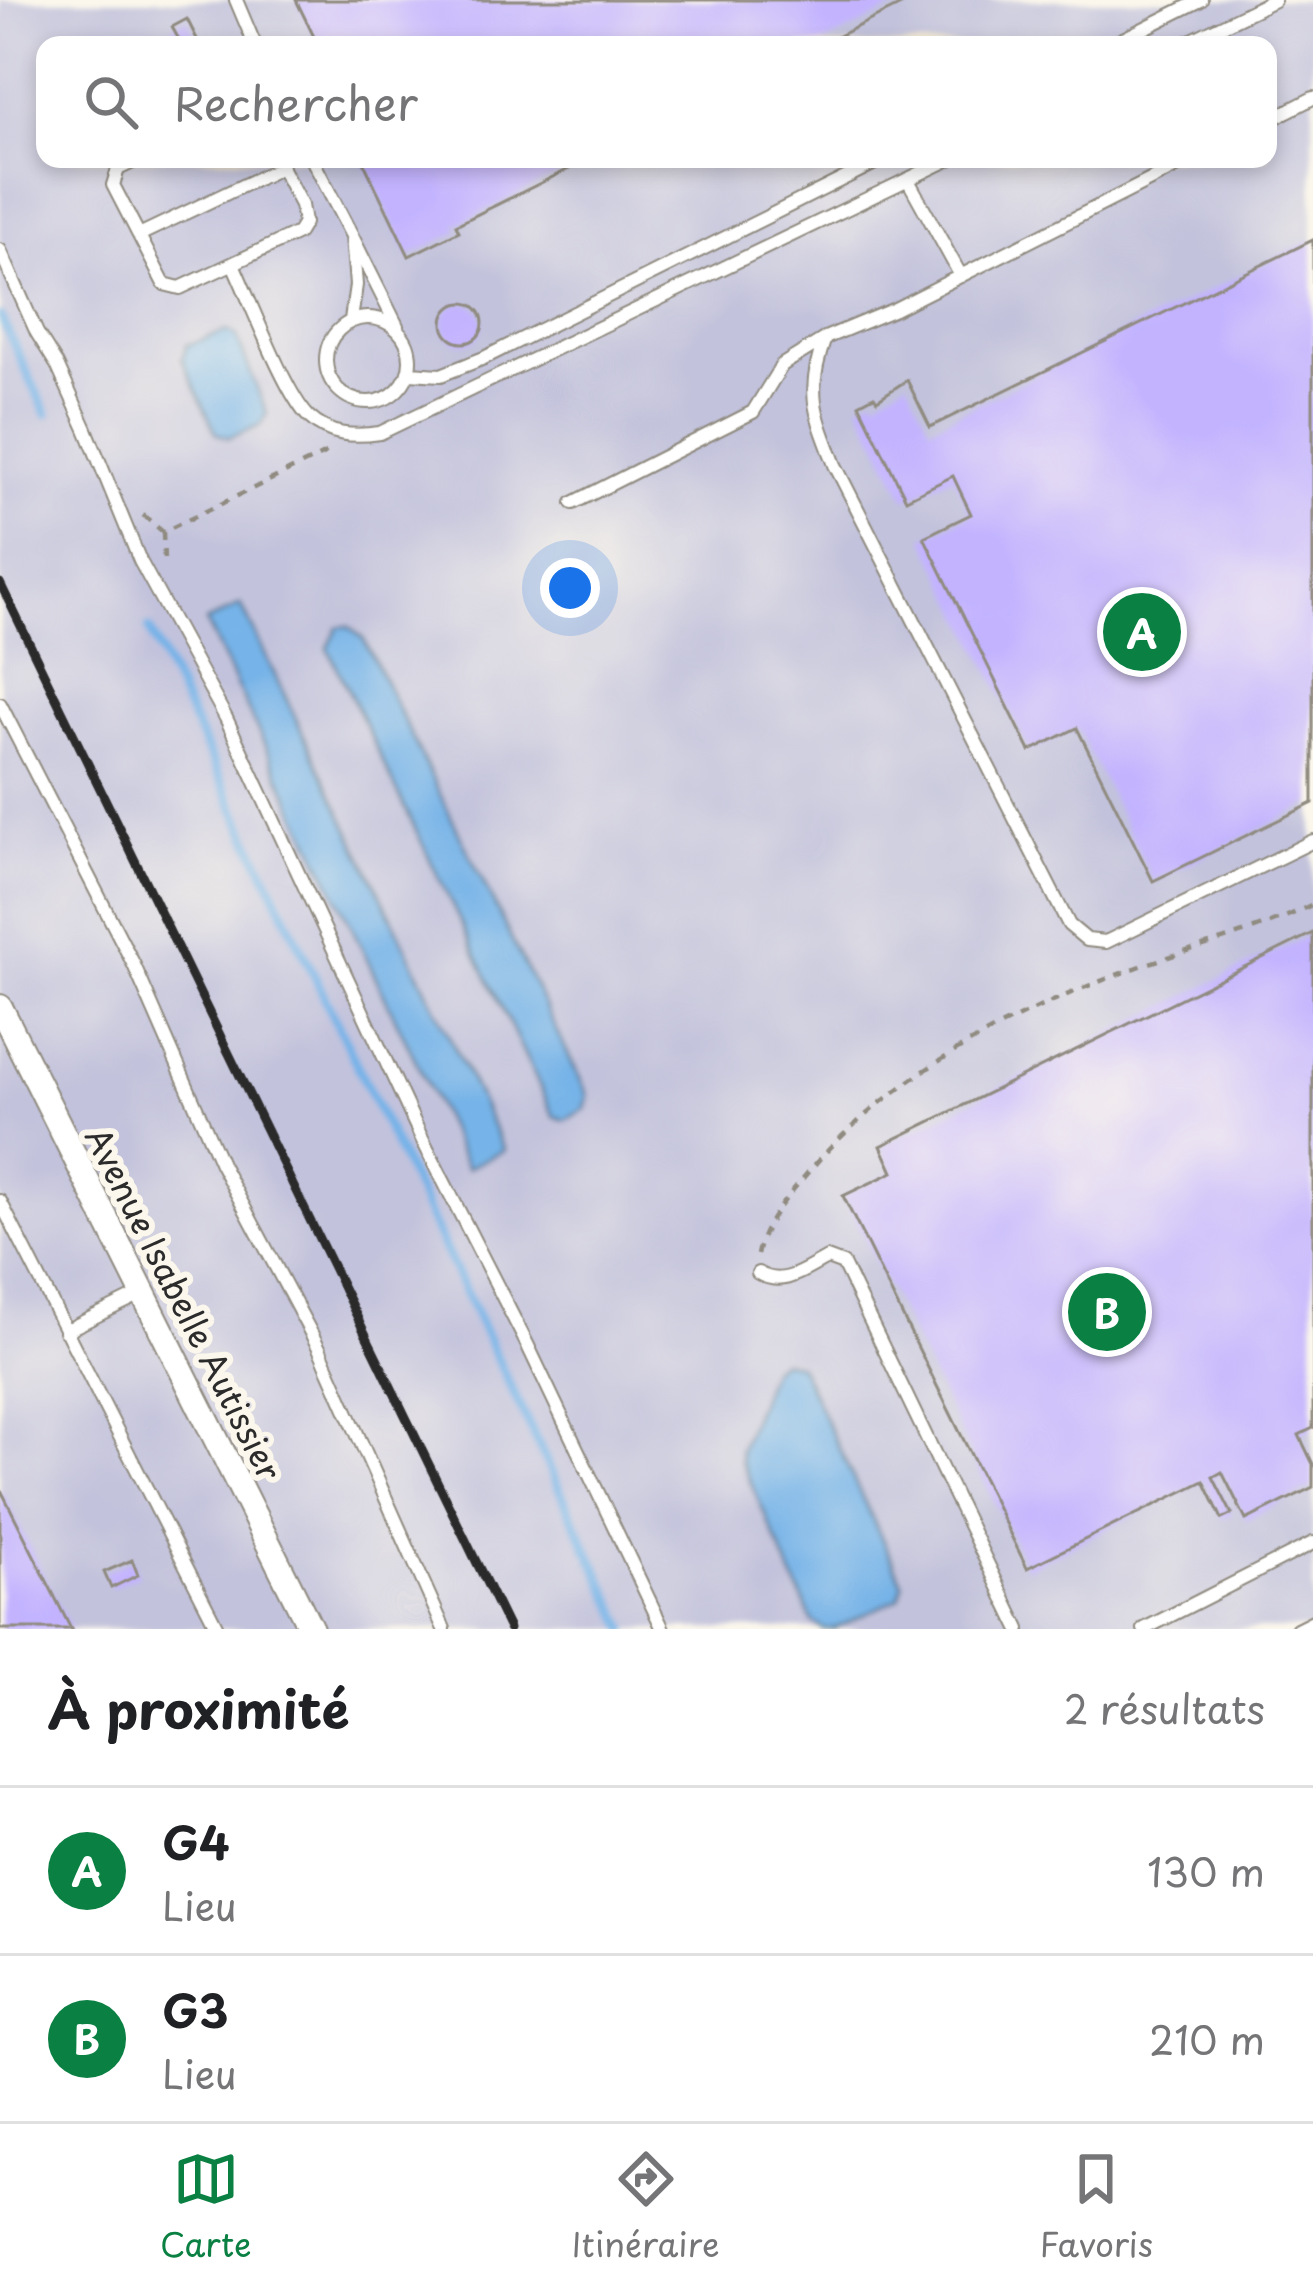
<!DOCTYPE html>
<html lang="fr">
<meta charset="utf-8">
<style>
:root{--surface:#fff;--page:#f2f2f2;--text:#202124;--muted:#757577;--line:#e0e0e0;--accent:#0b8043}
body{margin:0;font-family:"Playpen Sans",sans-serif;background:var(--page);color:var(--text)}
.you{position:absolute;left:570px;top:588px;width:42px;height:42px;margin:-30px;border:9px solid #fff;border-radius:50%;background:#1a73e8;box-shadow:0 0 0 18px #1a73e833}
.badge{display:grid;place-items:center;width:78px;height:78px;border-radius:50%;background:var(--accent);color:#fff;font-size:39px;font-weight:700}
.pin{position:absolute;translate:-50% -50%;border:6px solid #fff;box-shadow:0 3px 12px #0006}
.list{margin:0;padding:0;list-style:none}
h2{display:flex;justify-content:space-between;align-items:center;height:156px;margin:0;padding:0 48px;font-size:51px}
h2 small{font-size:39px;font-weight:400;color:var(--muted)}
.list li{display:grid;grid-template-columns:78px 1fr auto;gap:36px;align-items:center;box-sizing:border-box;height:168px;padding:0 48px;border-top:3px solid var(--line)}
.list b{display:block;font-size:45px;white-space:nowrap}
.list p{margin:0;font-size:39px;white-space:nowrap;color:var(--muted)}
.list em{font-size:39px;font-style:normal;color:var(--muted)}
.icon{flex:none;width:66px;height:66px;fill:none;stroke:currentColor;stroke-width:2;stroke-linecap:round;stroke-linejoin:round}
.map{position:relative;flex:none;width:1313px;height:1629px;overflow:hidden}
.search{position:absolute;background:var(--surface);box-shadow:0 6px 18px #0003;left:36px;right:36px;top:36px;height:132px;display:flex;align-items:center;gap:30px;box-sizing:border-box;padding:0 42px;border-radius:24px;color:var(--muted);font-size:45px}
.sheet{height:492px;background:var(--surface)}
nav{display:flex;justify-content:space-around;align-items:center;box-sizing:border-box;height:168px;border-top:3px solid var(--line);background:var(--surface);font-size:33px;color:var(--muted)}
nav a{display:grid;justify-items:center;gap:6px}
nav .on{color:var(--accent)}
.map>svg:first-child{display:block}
.industrial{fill:#c2c2dc;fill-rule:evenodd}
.water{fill:#76b3e8;stroke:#506f8a;stroke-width:3}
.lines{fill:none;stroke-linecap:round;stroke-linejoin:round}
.stream{stroke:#76b3e8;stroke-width:9}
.building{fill:#c3b3ff}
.lane-casing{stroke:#908b80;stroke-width:16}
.street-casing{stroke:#908b80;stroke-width:28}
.path{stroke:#908b80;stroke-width:4.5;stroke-dasharray:9 9;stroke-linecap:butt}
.lane{stroke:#fff;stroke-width:12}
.street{stroke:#fff;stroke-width:24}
.rail{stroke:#2b2b2b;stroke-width:9}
.labels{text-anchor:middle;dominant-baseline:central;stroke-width:12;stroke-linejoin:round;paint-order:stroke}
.street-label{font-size:33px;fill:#2b2b2b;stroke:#fbf7ec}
</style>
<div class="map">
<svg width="1313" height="1629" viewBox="0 0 1313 1629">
<rect width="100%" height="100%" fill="#fbf7ec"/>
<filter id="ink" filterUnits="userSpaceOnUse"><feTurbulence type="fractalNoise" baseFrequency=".00833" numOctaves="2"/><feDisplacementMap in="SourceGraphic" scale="24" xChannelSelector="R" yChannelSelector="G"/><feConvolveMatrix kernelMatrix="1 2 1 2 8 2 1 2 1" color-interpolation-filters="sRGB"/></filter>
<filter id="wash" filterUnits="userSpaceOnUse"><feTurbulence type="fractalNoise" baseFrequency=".004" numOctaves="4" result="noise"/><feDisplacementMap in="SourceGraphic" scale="48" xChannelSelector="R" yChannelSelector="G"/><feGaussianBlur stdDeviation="2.7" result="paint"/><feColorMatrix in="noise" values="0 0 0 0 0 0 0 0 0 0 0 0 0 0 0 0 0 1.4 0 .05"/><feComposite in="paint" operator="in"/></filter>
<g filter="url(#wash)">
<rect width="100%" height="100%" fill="#f5ebd5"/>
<path class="industrial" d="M 0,0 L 1313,0 L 1313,1629 L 0,1629 ZM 45,45 L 1268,45 L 1268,159 L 45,159 Z"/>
<path class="water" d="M 227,331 L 236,335 L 267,414 L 260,425 L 229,438 L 216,433 L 182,359 L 187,345 Z
M 241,605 L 504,1150 L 467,1168 L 206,622 Z
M 349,626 L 364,640 L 588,1095 L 585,1109 L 565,1120 L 554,1116 L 328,648 L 338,627 Z
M 782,1360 L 799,1365 L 903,1583 L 899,1598 L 834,1629 L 823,1629 L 813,1622 L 741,1461 L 740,1450 L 771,1368 Z"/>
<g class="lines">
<path class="stream" d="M 0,316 L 47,414
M 149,629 L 626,1629"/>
</g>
<g id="blocks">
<path class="building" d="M 296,0 L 911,0 L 820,45 L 318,45 Z
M 187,19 L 200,45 L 182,45 L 172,27 Z
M 362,159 L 589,159 L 456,225 L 459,231 L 409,256 Z
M 1313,240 L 1313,803 L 1153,881 L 1077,728 L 1030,751 L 924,537 L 971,514 L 953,476 L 906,499 L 859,404 L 874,396 L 877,400 L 907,380 L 930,427 Z
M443 323a20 20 0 1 1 40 0a20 20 0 1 1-40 0Z
M 1313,933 L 1313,1428 L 1299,1435 L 1313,1464 L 1313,1487 L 1246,1520 L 1222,1472 L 1213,1477 L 1232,1514 L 1222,1519 L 1204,1481 L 1027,1568 L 843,1196 L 893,1172 L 881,1146 Z
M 0,1488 L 71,1629 L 0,1629 Z
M 132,1560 L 138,1575 L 111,1588 L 104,1572 Z"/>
</g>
</g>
<g filter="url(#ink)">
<use href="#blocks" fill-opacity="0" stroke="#908b80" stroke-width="3"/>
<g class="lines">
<defs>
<path id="lane" d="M 236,0 L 255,45
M 1111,45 L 1201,0
M 1182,45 L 1274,0
M 1268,121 L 1313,98
M 139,159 L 118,169 L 113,185 L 164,284 L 180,288 L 298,233 L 304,223 L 301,205 L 277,159
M 312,159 L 352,236
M 1192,159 L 895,309 L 825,338 C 805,393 815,413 835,465 L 1069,925 L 1087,940 L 1106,942 L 1313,841
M 908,180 L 961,276
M 139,235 L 282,167
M 0,250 L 37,333 L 57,365 L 86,429 L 140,561 L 226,718 L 423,1141 L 528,1346 L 663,1629
M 233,264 C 249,298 285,394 309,417 C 329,436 354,437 380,433 L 950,159
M326 360a42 42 0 1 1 84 0a42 42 0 1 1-84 0Z
M 351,320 L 356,285 L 352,236 L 397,326
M 410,373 L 441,375 L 484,358 L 883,159
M 573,503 L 753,412 L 782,365 L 824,339
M 0,704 L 134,965 L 221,1164 L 319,1348 L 444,1629
M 0,1201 L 218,1629
M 758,1273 C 783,1288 804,1270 827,1258 L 843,1264 L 1019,1629
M 65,1331 L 143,1293
M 1144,1629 L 1313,1543
M 1297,1629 L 1313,1621"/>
<path id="street" d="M 0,1007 L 311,1629"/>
</defs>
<use href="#lane" class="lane-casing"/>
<use href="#street" class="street-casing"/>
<path class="path" d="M 143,515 L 163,532 L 328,452
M 163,532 L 164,562
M 757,1255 C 763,1223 788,1196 809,1171 C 894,1072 1020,1009 1141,966 C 1199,946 1258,932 1313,904"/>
<use href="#lane" class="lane"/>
<use href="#street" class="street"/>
<path class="rail" d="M 0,583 L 509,1629"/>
</g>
</g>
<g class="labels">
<g class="street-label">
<text transform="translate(185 1303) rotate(63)">Avenue Isabelle Autissier</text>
</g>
</g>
</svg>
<div class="you"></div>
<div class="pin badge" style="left:1142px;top:632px">A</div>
<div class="pin badge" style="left:1107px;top:1312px">B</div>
<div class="search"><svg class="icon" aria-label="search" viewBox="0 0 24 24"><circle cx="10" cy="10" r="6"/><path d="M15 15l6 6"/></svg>Rechercher</div>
</div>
<section class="sheet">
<h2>À proximité<small>2 résultats</small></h2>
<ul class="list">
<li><span class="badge">A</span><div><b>G4</b><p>Lieu</p></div><em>130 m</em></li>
<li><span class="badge">B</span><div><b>G3</b><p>Lieu</p></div><em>210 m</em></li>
</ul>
</section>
<nav>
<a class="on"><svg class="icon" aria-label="map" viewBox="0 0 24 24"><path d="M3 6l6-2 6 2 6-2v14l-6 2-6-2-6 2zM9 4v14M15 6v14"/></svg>Carte</a>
<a><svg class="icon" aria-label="directions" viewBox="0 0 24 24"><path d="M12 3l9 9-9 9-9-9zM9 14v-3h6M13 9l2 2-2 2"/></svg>Itinéraire</a>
<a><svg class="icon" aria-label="saved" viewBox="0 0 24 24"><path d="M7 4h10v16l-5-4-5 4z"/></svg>Favoris</a>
</nav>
